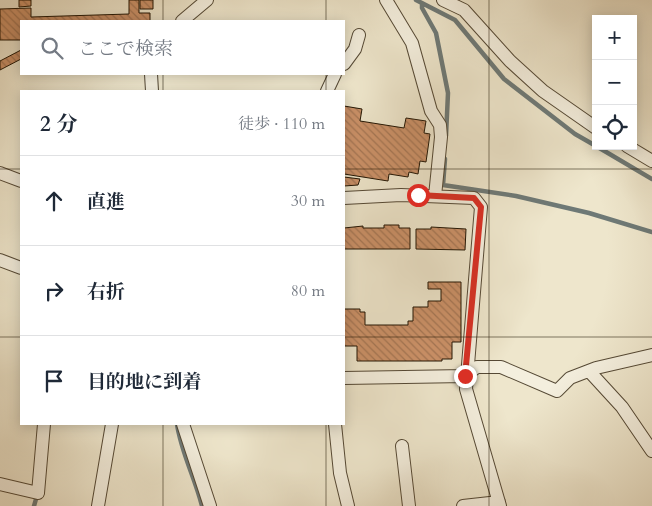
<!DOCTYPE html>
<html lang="ja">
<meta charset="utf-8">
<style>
:root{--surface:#fff;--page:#f2f2f3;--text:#1f2937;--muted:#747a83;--line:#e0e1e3}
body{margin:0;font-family:Cardo,"Noto Serif JP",serif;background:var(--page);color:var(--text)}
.controls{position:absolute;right:15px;top:15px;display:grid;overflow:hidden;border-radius:0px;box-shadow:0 2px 12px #0003}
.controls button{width:45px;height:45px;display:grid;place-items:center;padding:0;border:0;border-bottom:1px solid var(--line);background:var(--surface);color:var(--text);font:25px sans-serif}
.stop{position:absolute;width:15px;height:15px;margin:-11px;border:4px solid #d93025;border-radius:50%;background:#fff}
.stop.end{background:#d93025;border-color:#fff;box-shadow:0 1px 5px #0008}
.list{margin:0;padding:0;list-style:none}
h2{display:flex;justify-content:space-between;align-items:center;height:65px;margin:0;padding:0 20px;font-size:21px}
h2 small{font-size:16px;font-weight:400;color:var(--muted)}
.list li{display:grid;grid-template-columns:32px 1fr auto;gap:15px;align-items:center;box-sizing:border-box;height:90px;padding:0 20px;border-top:1px solid var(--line)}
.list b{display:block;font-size:19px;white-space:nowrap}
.list em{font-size:16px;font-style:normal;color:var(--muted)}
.icon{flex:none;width:28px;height:28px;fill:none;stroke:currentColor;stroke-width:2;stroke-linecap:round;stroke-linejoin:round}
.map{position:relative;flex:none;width:652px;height:506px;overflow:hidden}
.search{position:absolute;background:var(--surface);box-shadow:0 2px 12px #0003;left:20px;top:20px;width:325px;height:55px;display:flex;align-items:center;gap:12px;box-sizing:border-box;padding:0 18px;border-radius:0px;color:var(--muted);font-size:19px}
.panel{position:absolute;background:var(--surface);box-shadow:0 2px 12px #0003;left:20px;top:90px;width:325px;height:335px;border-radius:0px}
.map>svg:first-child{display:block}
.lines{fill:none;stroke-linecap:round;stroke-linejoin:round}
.stream{stroke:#6e7976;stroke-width:4.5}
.building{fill:url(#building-back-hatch);stroke:#221503}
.minor-casing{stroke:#554935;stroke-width:14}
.minor{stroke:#f4efde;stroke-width:12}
.route{stroke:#d93025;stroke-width:6}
.grid{fill:none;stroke:#221503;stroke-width:1;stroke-opacity:0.55}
</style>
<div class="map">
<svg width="652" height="506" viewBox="0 0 652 506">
<defs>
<pattern id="building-back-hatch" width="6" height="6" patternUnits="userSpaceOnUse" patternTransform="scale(1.25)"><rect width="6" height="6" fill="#cb9168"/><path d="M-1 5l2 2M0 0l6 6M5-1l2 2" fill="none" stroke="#a47553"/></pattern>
</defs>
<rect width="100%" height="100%" fill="#eee6cc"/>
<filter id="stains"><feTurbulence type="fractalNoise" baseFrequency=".004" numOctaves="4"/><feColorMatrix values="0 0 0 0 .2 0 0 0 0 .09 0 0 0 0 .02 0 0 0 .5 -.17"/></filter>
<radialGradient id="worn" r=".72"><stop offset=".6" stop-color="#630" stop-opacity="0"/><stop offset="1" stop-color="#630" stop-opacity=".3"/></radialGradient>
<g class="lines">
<path class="stream" d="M 416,0 L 455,20 L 504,79 L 575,134 L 596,146
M 422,3 L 422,8 L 436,33 L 448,93 L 446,136
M 596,146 L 652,179
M 445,159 L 443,185 L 516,196 L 589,213 L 652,232
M 177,424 C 181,452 195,478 202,506
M 34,506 L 36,499"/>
</g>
<path class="building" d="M 19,0 L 31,0 L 31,6 L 19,7 Z
M 129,0 L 139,0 L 139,13 L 150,13 L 150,21 L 21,21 L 21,40 L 0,40 L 0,9 L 31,8 L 31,17 L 129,14 Z
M 140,0 L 153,0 L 153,9 L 140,9 Z
M 21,50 L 21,59 L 0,70 L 0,61 Z
M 344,106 L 362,109 L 360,121 L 404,128 L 406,118 L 426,121 L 424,133 L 430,134 L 426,162 L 420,161 L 418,174 L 409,172 L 408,177 L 389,174 L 388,181 L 344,174 Z
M 344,177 L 360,179 L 358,185 L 344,186 Z
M 384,225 L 399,225 L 399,228 L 410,228 L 410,249 L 344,249 L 344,228 L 363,226 L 363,228 L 384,228 Z
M 431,227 L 466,229 L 465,250 L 416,249 L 416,229 L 431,229 Z
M 428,282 L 461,282 L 461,342 L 452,342 L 452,359 L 442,359 L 442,361 L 357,361 L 357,346 L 344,346 L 344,309 L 360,309 L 360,312 L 365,312 L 365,325 L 408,325 L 408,321 L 413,321 L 413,307 L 428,307 L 428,301 L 441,301 L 441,289 L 428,289 Z"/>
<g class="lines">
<defs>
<path id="minor" d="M 386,0 L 412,43 L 431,111 L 440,125 L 441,137 L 435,196
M 443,0 L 464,10 L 510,61 L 543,91 L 596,128
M 182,21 L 207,0
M 344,64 L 355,49 L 359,35
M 151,74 L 152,91
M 327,91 L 335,74
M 627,146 L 652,161
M 0,173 L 21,181
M 344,198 L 401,195 L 474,198 L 481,207 L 466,389 L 500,506
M 0,260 L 21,268
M 589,371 L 622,407 L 652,451
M 344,378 L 465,376 L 477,367 L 501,367 L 557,391 L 570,378 L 596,368 L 652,355
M 183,424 L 210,506
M 335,424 L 340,473 L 348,506
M 402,446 L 409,506
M 0,484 L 38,493 L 44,424
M 98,506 L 112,424
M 463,506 L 499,502"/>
</defs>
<use href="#minor" class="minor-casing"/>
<use href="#minor" class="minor"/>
</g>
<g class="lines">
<path class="route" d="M 418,195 L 474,198 L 481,207 L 465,376"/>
</g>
<path class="grid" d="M 163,0 L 163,21M 326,0 L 326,21M 489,0 L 489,506M 163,74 L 163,91M 326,74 L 326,91M 0,169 L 21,169M 344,169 L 652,169M 0,337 L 21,337M 344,337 L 652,337M 163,424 L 163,506M 326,424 L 326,506"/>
<rect width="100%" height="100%" filter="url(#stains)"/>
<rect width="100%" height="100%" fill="url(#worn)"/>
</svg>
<div class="controls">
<button>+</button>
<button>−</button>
<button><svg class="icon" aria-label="locate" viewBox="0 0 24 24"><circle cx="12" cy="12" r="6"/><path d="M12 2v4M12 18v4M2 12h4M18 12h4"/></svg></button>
</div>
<div class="stop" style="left:418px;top:195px"></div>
<div class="stop end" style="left:465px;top:376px"></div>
<div class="search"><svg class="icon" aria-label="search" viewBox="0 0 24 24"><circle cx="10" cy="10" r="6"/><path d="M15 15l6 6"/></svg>ここで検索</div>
<section class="panel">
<h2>2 分<small>徒歩 · 110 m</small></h2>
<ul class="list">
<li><svg class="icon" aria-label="ahead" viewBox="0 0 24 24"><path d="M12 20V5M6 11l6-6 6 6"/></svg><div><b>直進</b></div><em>30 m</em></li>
<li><svg class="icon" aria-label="right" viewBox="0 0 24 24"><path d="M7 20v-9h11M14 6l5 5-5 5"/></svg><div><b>右折</b></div><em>80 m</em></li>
<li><svg class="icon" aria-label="arrive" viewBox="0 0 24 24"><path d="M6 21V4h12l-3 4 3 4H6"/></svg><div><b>目的地に到着</b></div></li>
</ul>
</section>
</div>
